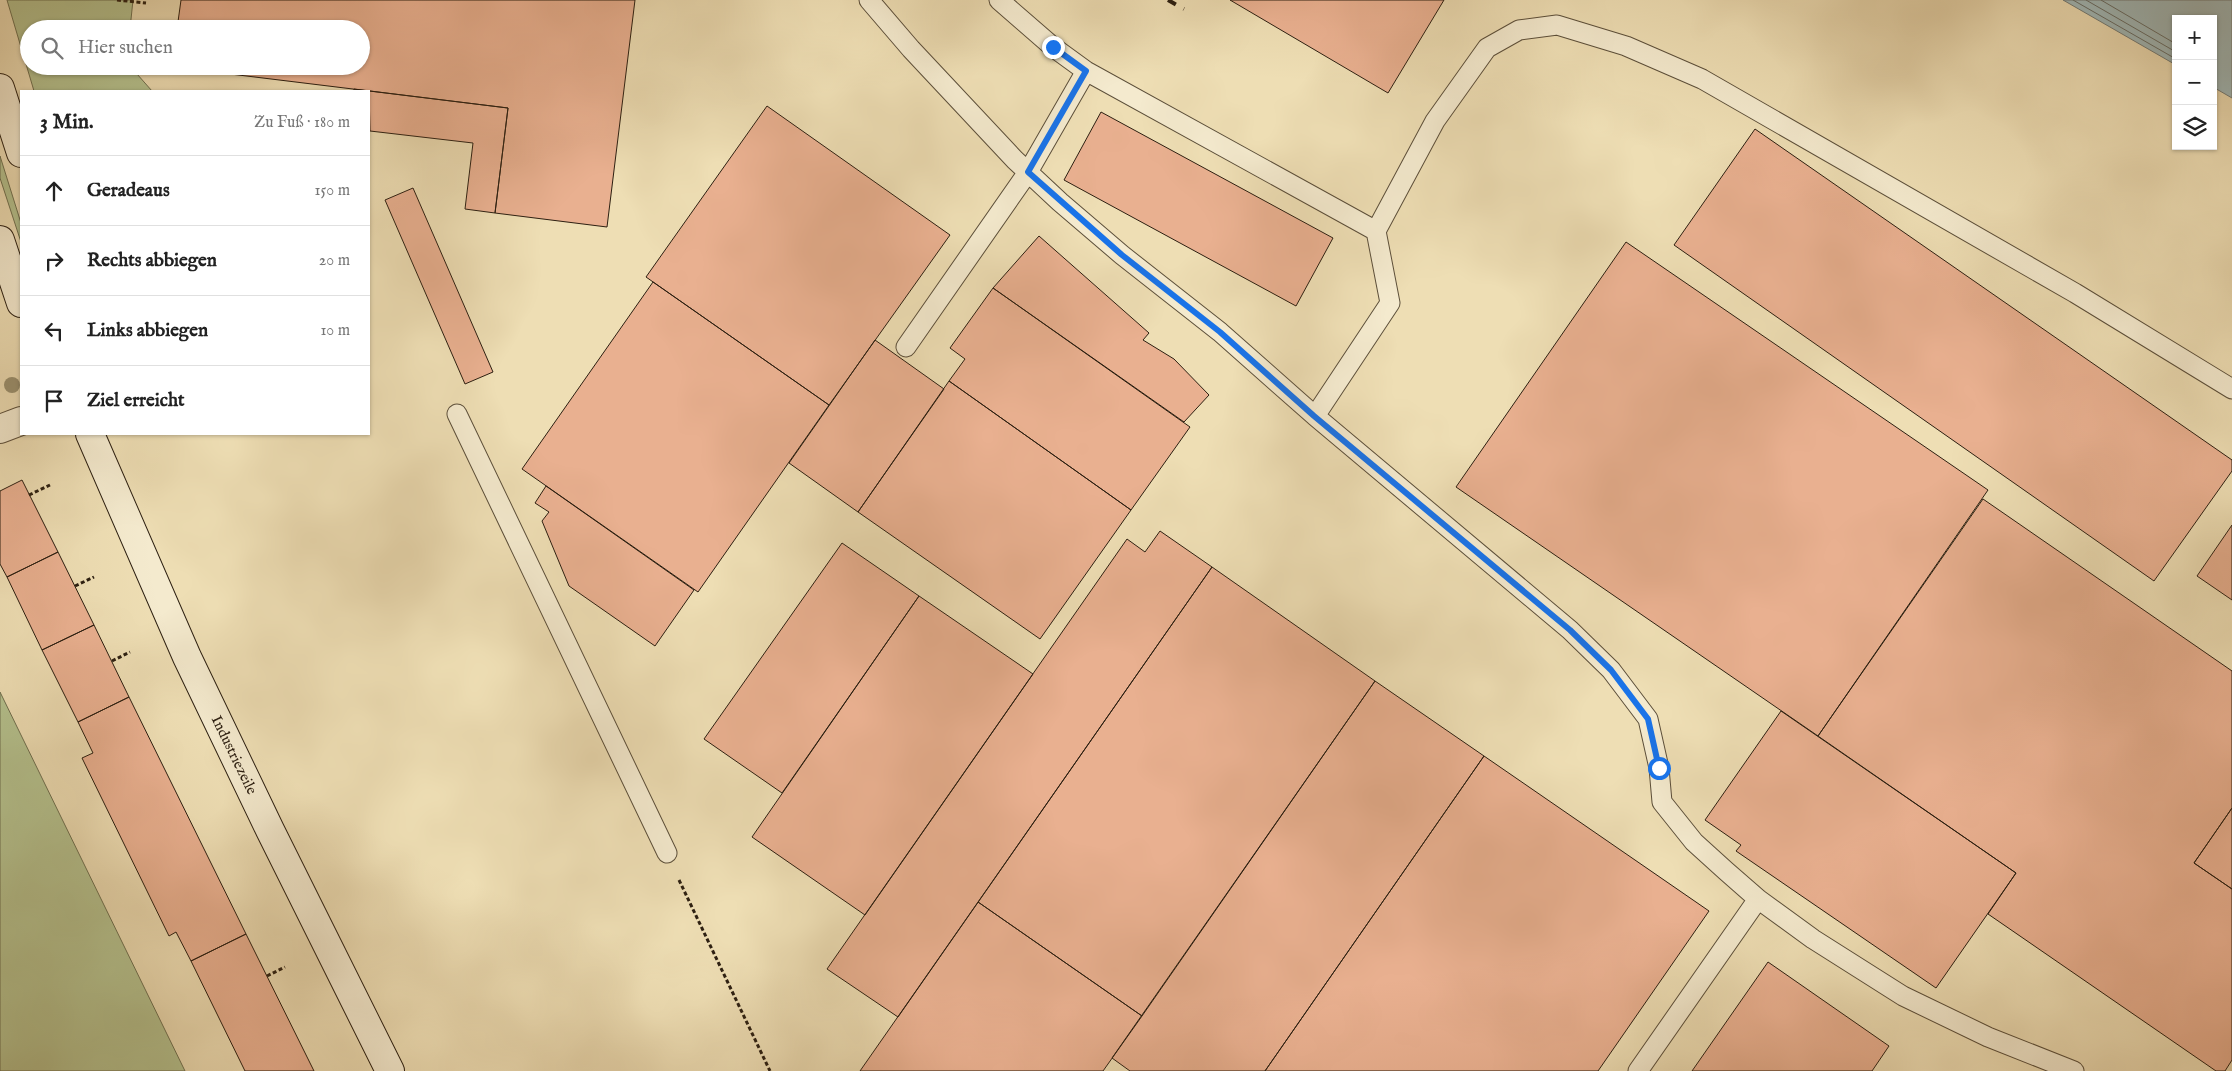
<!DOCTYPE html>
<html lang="de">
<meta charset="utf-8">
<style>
:root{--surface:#fff;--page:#f6f6f6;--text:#222;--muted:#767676;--line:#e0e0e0}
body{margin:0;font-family:"IM FELL English",serif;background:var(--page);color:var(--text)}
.controls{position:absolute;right:15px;top:15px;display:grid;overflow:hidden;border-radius:0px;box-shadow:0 1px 4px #0004}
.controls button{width:45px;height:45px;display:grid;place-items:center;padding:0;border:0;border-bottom:1px solid var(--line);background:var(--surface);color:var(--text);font:25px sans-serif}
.stop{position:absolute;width:15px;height:15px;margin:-11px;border:4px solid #1a73e8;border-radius:50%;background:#fff}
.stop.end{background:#1a73e8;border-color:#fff;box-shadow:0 1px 5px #0008}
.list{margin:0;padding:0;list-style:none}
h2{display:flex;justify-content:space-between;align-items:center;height:65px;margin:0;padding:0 20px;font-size:21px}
h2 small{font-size:16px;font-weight:400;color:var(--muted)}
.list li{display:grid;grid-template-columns:32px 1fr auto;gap:15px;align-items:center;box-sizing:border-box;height:70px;padding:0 20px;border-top:1px solid var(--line)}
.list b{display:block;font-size:19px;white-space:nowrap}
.list em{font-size:16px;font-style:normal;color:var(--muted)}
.icon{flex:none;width:28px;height:28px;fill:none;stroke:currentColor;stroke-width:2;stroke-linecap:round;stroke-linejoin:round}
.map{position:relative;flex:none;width:2232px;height:1071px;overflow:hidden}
.search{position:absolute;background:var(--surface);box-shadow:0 1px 4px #0004;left:20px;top:20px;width:350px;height:55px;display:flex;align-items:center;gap:12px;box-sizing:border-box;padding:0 18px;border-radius:28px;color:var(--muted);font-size:19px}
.panel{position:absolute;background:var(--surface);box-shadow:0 1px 4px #0004;left:20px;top:90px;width:350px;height:345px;border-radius:0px}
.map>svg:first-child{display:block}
.green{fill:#b5c28f;stroke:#707050}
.water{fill:#a0b9b9;stroke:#727b76}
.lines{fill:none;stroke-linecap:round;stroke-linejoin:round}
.shore{stroke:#666c65;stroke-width:1}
.building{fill:#e9b090;stroke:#2c1f11}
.service-casing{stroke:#5c4f3a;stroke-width:21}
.minor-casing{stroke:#5c4f3a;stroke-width:30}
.secondary-casing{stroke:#2c1f11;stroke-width:30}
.path{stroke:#2c1f11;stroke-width:3;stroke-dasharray:4 2.5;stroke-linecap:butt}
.service{stroke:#f4eace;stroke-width:19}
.minor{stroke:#f4eace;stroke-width:28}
.secondary{stroke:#f4eace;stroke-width:28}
.rail{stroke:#2c1f11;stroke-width:4;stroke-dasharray:9 9;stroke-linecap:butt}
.tree{fill:#9a906f}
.route{stroke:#1a73e8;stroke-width:6}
.labels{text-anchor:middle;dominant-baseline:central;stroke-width:4.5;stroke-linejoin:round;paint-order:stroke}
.street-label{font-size:15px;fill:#2c1f11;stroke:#f4eace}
</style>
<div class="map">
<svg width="2232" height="1071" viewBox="0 0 2232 1071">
<rect width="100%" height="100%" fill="#eedeb4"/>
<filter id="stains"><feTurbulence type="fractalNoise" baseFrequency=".004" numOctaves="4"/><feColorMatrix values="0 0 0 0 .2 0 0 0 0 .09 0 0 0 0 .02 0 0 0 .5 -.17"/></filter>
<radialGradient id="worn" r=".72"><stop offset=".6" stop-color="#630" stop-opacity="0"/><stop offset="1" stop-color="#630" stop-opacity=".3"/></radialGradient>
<path class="green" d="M 7,0 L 133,0 L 130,29 L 29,29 L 29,66 L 135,66 L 137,74 L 152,91 L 34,91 Z
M 0,156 L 21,223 L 21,242 L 0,178 Z
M 0,692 L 185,1071 L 0,1071 Z"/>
<path class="water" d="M 2063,0 L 2232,0 L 2232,98 L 2213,87 L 2213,19 L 2176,19 L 2176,65 Z"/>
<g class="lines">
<path class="shore" d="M 2073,0 L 2176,59
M 2086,0 L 2176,52
M 2101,0 L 2176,44"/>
</g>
<path class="building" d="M 181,0 L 635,0 L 607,227 L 495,213 L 508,108 L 173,67 L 361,66 L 361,29 L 177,29 Z
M 1230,0 L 1444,0 L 1388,93 Z
M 354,89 L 508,108 L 495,213 L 465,209 L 473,143 L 370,131 L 369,91 L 354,91 Z
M 767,106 L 950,235 L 829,405 L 646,277 Z
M 1101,112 L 1333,238 L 1296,306 L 1064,180 Z
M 1755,129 L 2232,460 L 2232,471 L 2154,581 L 1674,245 Z
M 413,188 L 493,372 L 465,384 L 385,200 Z
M 1039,236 L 1149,333 L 1143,340 L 1174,359 L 1209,395 L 1184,422 L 993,288 Z
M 1626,242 L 1988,490 L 1818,736 L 1456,487 Z
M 653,282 L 829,405 L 698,592 L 522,469 Z
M 993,288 L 1190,427 L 1131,510 L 949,381 L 965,359 L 950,348 Z
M 875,340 L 944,389 L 858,512 L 789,463 Z
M 949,381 L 1131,510 L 1040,639 L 858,512 Z
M 22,480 L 58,552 L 7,577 L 0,564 L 0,491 Z
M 546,486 L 694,590 L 655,646 L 569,586 L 542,521 L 549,512 L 535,503 Z
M 1983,499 L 2232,671 L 2232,808 L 2194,863 L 2232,889 L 2232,1060 L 2225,1071 L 2216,1071 L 1988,914 L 2016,873 L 1818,736 Z
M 2232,525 L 2232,600 L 2197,576 Z
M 1160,531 L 1212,567 L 898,1017 L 827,969 L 1127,539 L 1145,552 Z
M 842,543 L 919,596 L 782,793 L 704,739 Z
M 58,552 L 94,625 L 42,650 L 7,577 Z
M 1212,567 L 1375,681 L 1142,1016 L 978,902 Z
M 919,596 L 1033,674 L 865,915 L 752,837 Z
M 94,625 L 129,697 L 78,722 L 42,650 Z
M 1375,681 L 1484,756 L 1265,1071 L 1130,1071 L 1112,1058 Z
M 129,697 L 246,934 L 191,961 L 176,932 L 169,936 L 82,758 L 93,753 L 78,722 Z
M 1781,711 L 2016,873 L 1936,988 L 1736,851 L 1741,845 L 1705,820 Z
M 1484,756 L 1709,911 L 1598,1071 L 1265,1071 Z
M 2232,808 L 2232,889 L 2194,863 Z
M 978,902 L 1142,1016 L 1103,1071 L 860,1071 Z
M 246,934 L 314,1071 L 245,1071 L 191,961 Z
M 1768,962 L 1889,1046 L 1872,1071 L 1692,1071 Z"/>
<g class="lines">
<defs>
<path id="service" d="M 869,0 L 911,49 L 1015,160 L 1060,202 L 1122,255 L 1220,332 L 1315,416 L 1570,630 L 1611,670 L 1648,719 L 1659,768 L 1662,802 L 1694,842 L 1726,871 L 1758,899 L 1813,939 L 1903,996 L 1988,1037 L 2074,1071
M 999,0 L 1053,47 L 1086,71 L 1376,231 L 1390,303 L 1315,416
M 1376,231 L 1435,121 L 1487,48 L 1519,30 L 1557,25 L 1626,46 L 1702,79 L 2075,293 L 2232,389
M 906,347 L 1028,172 L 1086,71
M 457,414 L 667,853
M 1638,1071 L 1758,899"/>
<path id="minor" d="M 0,429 L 21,421"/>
<path id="secondary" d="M 0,88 L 21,153
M 0,240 L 21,303
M 90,434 L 187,657 L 270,830 L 390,1071"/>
</defs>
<use href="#service" class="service-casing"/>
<use href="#minor" class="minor-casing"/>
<use href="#secondary" class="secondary-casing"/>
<path class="path" d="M 117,0 L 146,3
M 29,495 L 50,485
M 75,586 L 94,577
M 112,661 L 130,652
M 679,880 L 770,1071
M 267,976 L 285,967"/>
<use href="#service" class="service"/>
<use href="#minor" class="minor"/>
<use href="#secondary" class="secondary"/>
<path class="rail" d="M 1168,0 L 1184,9"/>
</g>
<circle class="tree" cx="12" cy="385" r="8"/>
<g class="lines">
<path class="route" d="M 1053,47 L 1086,71 L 1028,172 L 1122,255 L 1220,332 L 1314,416 L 1570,630 L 1611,670 L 1648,719 L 1659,768"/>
</g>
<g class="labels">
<g class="street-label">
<text transform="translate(234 755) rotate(64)">Industriezeile</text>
</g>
</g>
<rect width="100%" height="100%" filter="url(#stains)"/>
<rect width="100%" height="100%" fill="url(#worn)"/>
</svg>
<div class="controls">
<button>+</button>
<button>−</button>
<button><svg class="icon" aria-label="layers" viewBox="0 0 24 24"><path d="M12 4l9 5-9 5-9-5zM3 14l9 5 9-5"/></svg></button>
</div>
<div class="stop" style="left:1659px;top:768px"></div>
<div class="stop end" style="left:1053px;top:47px"></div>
<div class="search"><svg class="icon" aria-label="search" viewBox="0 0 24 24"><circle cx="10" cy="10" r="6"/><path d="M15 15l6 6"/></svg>Hier suchen</div>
<section class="panel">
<h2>3 Min.<small>Zu Fuß · 180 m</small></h2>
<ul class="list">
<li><svg class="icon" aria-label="ahead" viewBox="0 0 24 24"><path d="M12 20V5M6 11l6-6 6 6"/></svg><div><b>Geradeaus</b></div><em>150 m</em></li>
<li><svg class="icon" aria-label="right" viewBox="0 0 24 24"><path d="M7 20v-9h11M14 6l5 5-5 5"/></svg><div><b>Rechts abbiegen</b></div><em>20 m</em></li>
<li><svg class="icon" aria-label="left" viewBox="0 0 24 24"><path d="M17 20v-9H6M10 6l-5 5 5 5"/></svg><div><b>Links abbiegen</b></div><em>10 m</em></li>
<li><svg class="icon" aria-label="arrive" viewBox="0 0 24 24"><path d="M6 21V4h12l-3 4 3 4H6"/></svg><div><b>Ziel erreicht</b></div></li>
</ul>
</section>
</div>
